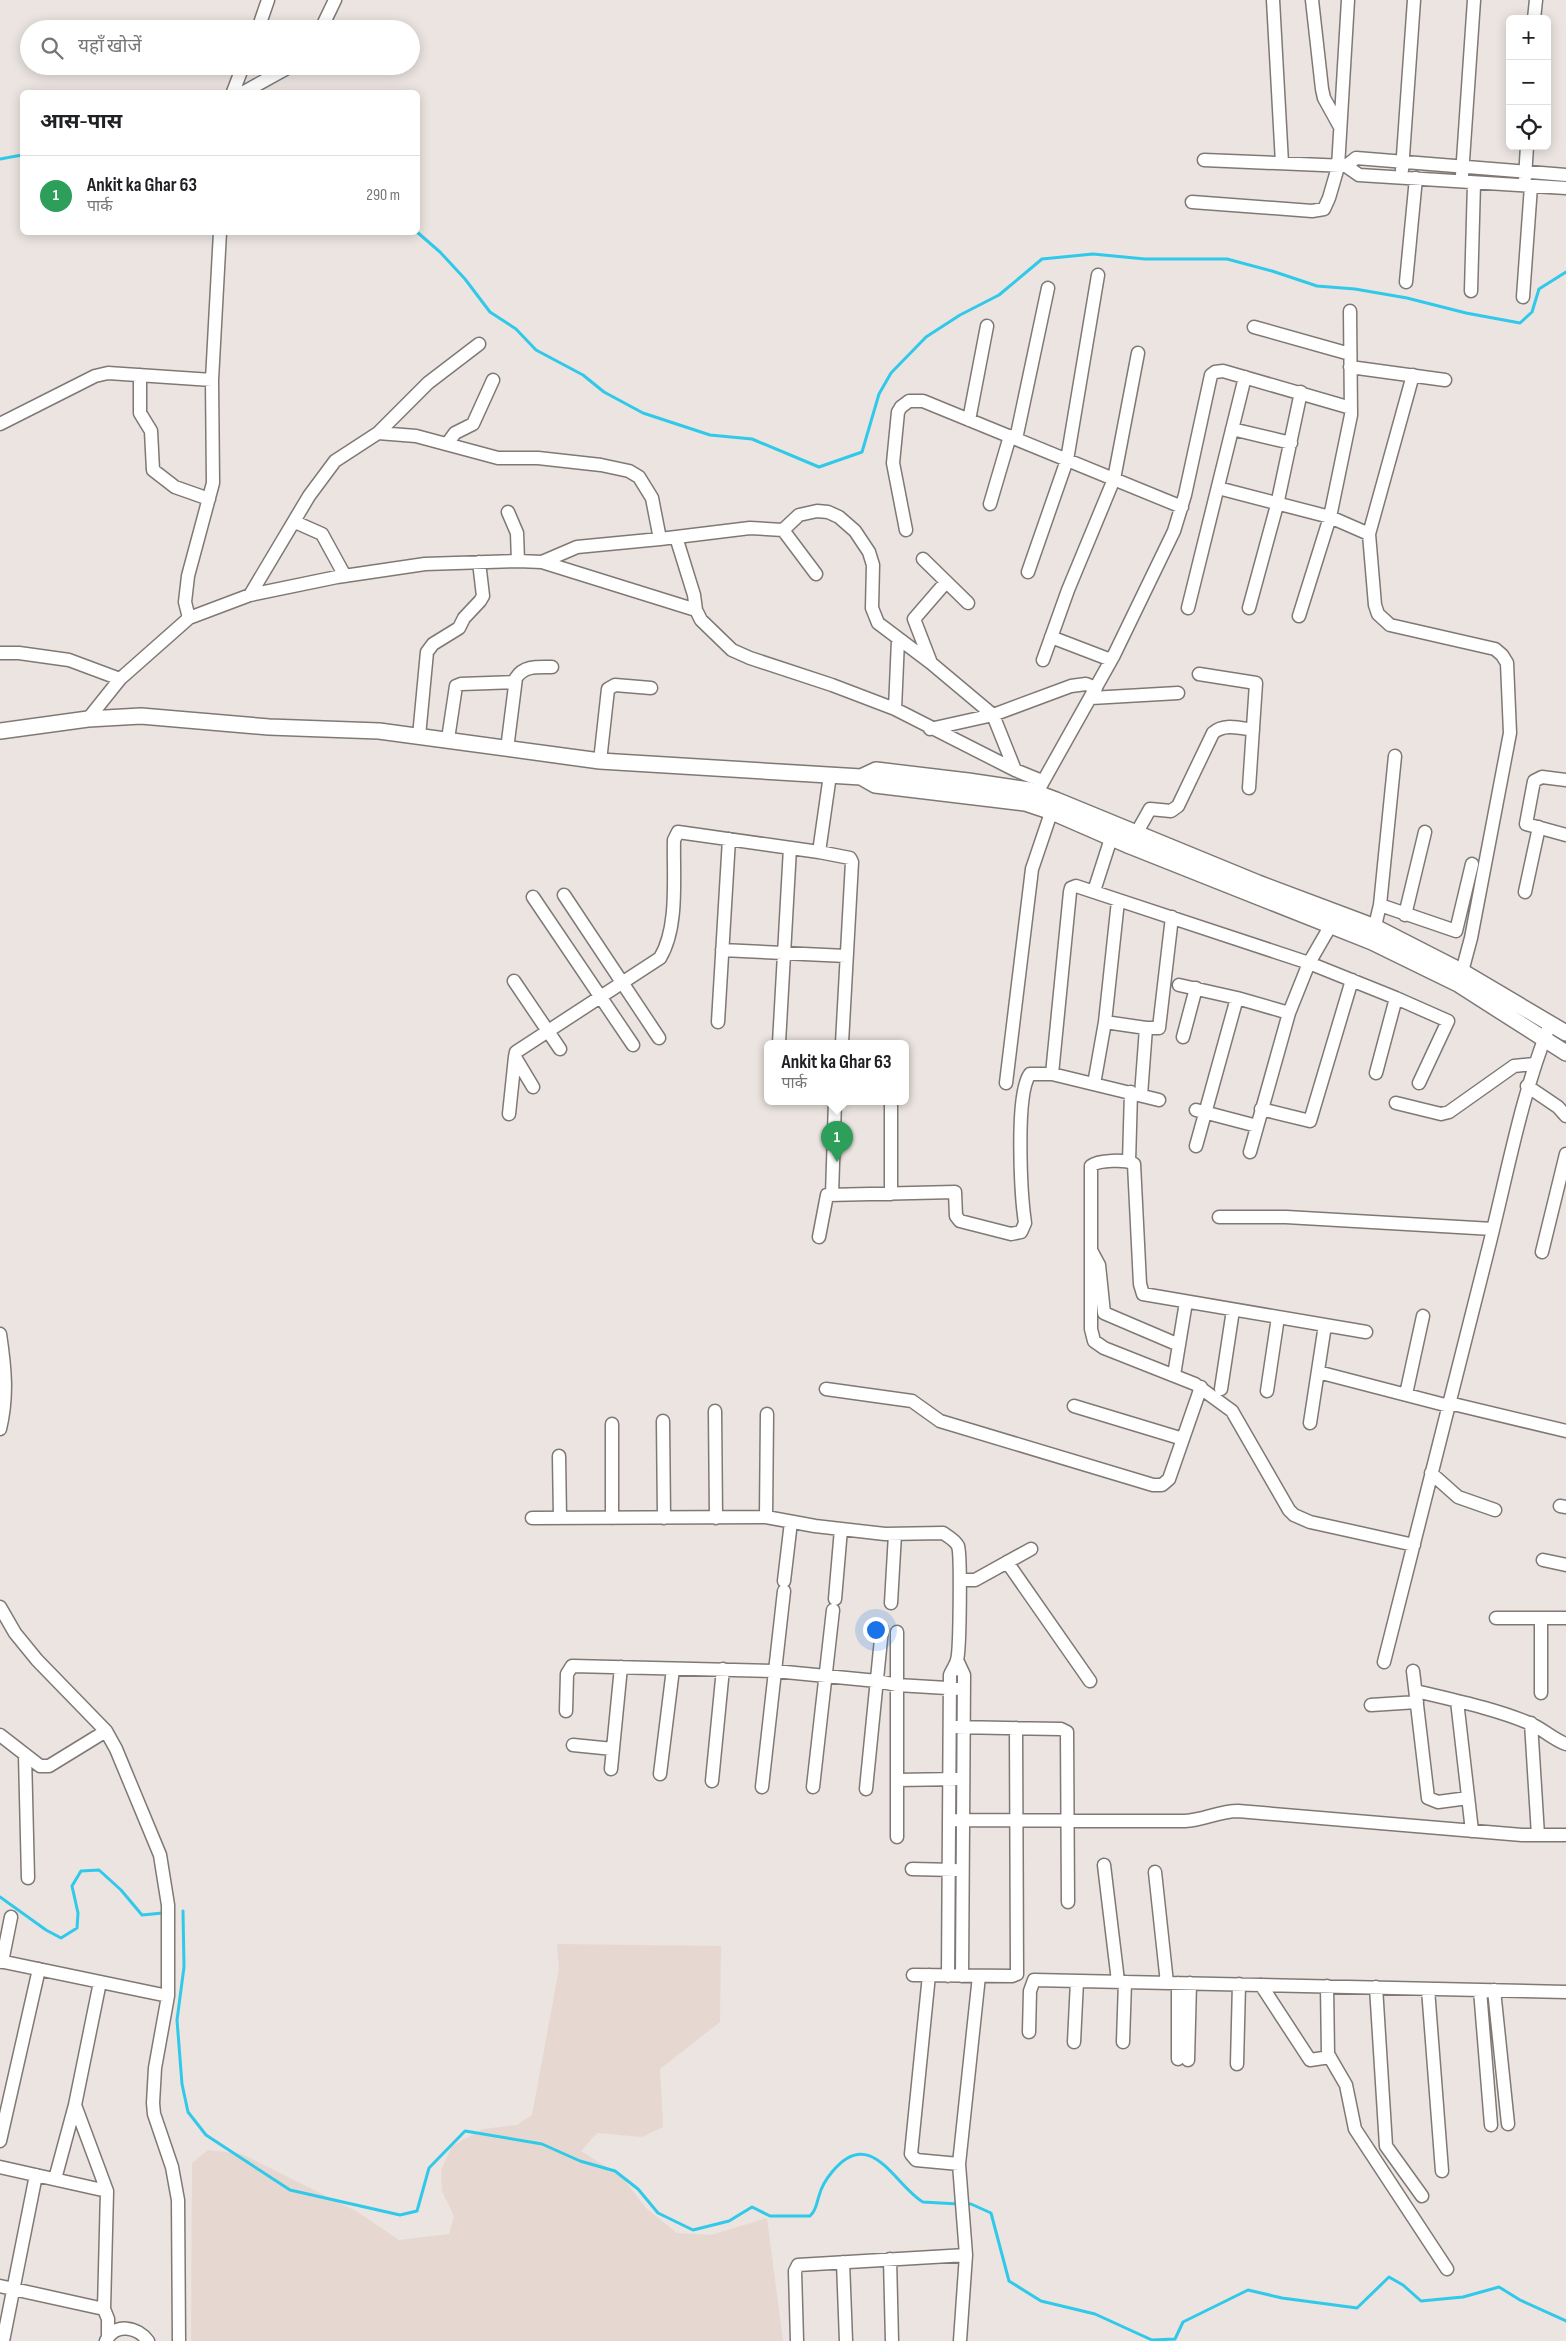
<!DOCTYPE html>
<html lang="hi">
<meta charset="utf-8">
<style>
:root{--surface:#fff;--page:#f2f2f2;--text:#202124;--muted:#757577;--line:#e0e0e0;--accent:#94146e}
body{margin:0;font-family:"Sofia Sans Condensed","Noto Sans Devanagari",sans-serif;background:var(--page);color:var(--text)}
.controls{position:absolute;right:15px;top:15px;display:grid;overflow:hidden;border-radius:8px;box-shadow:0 2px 12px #0003}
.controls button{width:45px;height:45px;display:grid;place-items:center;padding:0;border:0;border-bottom:1px solid var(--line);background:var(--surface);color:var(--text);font:25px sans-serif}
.you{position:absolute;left:875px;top:1629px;width:18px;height:18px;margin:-12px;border:4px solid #fff;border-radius:50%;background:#1a73e8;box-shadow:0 0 0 8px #1a73e833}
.badge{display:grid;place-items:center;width:32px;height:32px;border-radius:50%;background:var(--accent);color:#fff;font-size:16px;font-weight:700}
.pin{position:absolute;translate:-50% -41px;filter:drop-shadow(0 1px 2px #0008)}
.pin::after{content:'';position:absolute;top:26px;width:18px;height:15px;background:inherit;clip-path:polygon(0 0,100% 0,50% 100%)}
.popup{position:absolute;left:764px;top:1040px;width:145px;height:65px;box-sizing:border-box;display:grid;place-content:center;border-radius:8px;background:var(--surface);filter:drop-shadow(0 1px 4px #0005);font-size:16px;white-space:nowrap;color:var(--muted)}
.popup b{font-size:19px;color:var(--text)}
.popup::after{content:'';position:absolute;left:50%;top:100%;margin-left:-10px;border:10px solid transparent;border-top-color:var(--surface)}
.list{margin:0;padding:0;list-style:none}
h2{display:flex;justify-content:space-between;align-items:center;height:65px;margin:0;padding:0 20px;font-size:21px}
h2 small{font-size:16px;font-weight:400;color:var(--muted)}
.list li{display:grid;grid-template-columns:32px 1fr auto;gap:15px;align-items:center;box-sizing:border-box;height:80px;padding:0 20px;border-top:1px solid var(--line)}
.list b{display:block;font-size:19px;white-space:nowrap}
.list p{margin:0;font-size:16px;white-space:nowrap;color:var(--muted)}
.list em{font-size:16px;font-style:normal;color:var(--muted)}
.icon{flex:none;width:28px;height:28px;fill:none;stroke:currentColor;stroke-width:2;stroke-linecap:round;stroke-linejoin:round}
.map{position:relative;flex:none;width:1566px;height:2341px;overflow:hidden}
.search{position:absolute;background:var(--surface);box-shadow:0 2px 12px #0003;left:20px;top:20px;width:400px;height:55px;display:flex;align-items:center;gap:12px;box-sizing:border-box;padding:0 18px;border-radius:28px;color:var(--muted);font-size:19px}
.panel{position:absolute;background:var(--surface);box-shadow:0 2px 12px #0003;left:20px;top:90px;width:400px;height:145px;border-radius:8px}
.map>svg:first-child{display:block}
.built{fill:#e6d8d0}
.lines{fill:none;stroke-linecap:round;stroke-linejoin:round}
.stream{stroke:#30c9e9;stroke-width:3}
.minor-casing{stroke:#7f7976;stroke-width:15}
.tertiary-casing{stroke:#7f7976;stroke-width:18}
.minor{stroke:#fff;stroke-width:12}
.tertiary{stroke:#fff;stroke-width:15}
</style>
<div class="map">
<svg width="1566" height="2341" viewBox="0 0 1566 2341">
<rect width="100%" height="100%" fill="#ebe4e0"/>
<path class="built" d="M 557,1944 L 721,1946 L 720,2022 L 660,2069 L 663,2127 L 642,2137 L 597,2133 L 581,2151 L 621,2176 L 647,2209 L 677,2233 L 711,2235 L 767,2218 L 783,2341 L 191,2341 L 192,2163 L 208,2150 L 242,2154 L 356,2211 L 399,2240 L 449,2234 L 454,2216 L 442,2191 L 441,2170 L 452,2146 L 483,2129 L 517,2125 L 532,2115 L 559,1969 Z"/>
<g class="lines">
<path class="stream" d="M 0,159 L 22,155
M 417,232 L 440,252 L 465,279 L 490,312 L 516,329 L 536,350 L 583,375 L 604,392 L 643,413 L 710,435 L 752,439 L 819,467 L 862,452 L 879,394 L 891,373 L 926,337 L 960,315 L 999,295 L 1042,259 L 1093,254 L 1145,259 L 1227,259 L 1272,271 L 1317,286 L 1355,289 L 1407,298 L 1466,313 L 1520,323 L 1532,312 L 1539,289 L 1566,272
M 0,1897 L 46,1930 L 61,1938 L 77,1928 L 78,1913 L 72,1886 L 81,1871 L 99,1870 L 121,1890 L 142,1915 L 163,1913
M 183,1911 L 184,1967 L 177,2020 L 182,2084 L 188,2112 L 206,2135 L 290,2190 L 400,2215 L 417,2211 L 429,2168 L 465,2131 L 542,2144 L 580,2161 L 615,2171 L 638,2189 L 658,2213 L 693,2230 L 729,2221 L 752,2207 L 770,2216 L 810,2216 C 817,2209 816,2204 819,2196 C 821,2188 827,2178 832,2172 C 871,2124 895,2186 923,2202 L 958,2204
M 965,2204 L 971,2204 L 991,2213 L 1009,2281 L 1041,2301 L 1095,2314 L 1152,2340 L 1175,2339 L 1183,2322 L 1248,2290 L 1282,2298 L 1357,2308 L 1389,2277 L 1403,2285 L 1421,2301 L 1463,2297 L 1499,2287 L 1520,2300 L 1566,2321"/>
<defs>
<path id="minor" d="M 1273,0 L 1282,163
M 1312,0 L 1322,89 L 1324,98 L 1340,127
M 1534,19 L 1536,0
M 258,29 L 268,0
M 321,29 L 335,0
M 233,92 L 243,66
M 244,92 L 291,66
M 1204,160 L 1346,166 L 1359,175 L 1566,188
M 1346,166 L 1356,158 L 1566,175
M 1402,170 L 1414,0
M 1462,175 L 1474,0
M 1525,178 L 1527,146
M 1192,202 L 1312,211 L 1324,209 L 1329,198 L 1338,167 L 1348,0
M 1406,282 L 1416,178
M 1471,291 L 1474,183
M 1523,297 L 1531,186
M 1254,327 L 1350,354
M 1350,367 L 1445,380
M 140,375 L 140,413 L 151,431 L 153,470 L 175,487 L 209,499
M 1413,375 L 1369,534 L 1375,605 L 1378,614 L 1390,625 L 1495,649 L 1502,655 L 1507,663 L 1510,733 L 1471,938 L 1460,979
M 969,420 L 987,326
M 0,424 L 95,376 L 108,373 L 212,380
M 1232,429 L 1291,443
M 378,433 L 416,436 L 498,458 L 538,458 L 601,465 L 629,471 L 639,477 L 652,498 L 660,539
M 1016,439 L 1048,288
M 447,444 L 455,433 L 473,424 L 493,380
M 1218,488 L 1330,517 L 1369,534
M 990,504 L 1010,436
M 508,512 L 517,533 L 518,561
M 295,522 L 322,534 L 345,576
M 783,530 L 816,574
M 906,530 L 893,463 L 898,412 L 901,407 L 909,401 L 923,401 L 1182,507
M 676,537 L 694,595 L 696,610
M 923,559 L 968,603
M 542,562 L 577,547 L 660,539 L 750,528 L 783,530 L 799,515 L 817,511 L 828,512 L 839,517 L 855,531 L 869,552 L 873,565 L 872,608 L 878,623 L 931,663 L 993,715 L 1015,770
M 1028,572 L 1067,460 L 1098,275
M 250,595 L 309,496 L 335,461 L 378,433 L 428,383 L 479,344
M 1188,608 L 1245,377
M 1249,608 L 1277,505 L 1301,392
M 1299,616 L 1330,517 L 1351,415 L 1350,311
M 189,618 L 185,602 L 188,576 L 213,483 L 212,380 L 220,232
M 1051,637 L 1111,660
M 0,653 L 19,653 L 69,660 L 120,679
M 1043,660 L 1068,590 L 1114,479 L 1138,353
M 931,663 L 914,619 L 946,582
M 1199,674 L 1256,683 L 1249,788
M 1091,698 L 1178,693
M 895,709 L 898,640
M 88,719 L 120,679 L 189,618 L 250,595 L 337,577 L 425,564 L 518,561 L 542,562 L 696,610 L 701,620 L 732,650 L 750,658 L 832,685 L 895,709 L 1015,770 L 1042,781
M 930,729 L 993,715 L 1071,686 L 1086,684 L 1096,688
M 419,736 L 427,652 L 433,644 L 459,628 L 464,618 L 480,601 L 483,596 L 479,562
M 448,739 L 456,686 L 461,684 L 515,682
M 507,749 L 516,678 C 524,665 539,667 552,667
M 600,761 L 608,689 L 615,685 L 651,688
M 1566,780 L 1542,777 L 1534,781 L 1526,824 L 1566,835
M 1040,787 L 1114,655 L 1174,531 L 1185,495 L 1211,375 L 1215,372 L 1223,371 L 1351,408
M 1132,841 L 1150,809 L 1171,811 L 1178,806 L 1213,733 C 1224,723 1240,728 1253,730
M 819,852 L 830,775
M 1094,891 L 1114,829
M 1525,892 L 1539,827
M 564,895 L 659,1038
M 533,897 L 633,1045
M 1118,901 L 1105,1022 L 1146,1028 L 1159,1028 L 1172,917
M 1380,905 L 1456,931 L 1472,864
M 1405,915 L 1425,832
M 1373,934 L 1380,905 L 1395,756
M 722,950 L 846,956
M 514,981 L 560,1049
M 1179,985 L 1237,998 L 1289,1013
M 718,1022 L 729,839
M 1183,1037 L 1196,988
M 779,1043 L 790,848
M 1376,1073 L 1396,998
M 1052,1074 L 1070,892 L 1071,888 L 1076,886 L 1309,963 L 1396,998 L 1448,1021 L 1419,1083
M 1006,1083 L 1032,869 L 1054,804
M 1094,1084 L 1105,1022
M 1527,1086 L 1558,1107 L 1566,1116
M 533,1087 L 515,1057 L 516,1052 L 660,958 C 679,927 673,875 674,840 L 678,832 L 819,852 L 850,858 L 852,862 L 842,1043
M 1141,1095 L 1146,1028
M 1396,1103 L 1441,1114 L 1449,1112 L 1514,1066 L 1534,1064
M 1261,1109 L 1310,1121 L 1352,980
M 1196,1110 L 1257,1126
M 509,1114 L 515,1057
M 1196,1146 L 1237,998
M 1250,1152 L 1289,1013 L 1309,963 L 1335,918
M 1129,1162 L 1131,1092
M 891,1194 L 891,1101
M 832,1195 L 835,1101
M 1219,1217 L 1286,1217 L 1493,1229
M 819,1237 L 827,1195 L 955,1192 L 956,1216 L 960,1221 L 1011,1234 L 1021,1232 L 1025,1223 C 1021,1196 1015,1094 1030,1074 L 1052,1074 L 1159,1100
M 1092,1252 L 1099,1265 L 1104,1313 L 1179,1345
M 1542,1252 L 1566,1154
M 1366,1332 L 1143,1294 L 1140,1284 L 1134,1164 C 1126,1159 1098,1160 1091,1166 L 1091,1329 L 1094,1341 L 1104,1348 L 1195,1384 L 1232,1411 L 1289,1510 L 1294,1515 L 1310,1522 L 1414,1545
M 0,1334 C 5,1367 8,1396 0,1429
M 1318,1372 L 1449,1406
M 1174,1375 L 1186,1302
M 826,1389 L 912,1401 L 940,1421 L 1153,1485 L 1162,1485 L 1169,1479 L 1201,1387
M 1221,1389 L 1233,1310
M 1267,1391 L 1278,1317
M 1406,1394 L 1423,1316
M 1449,1403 L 1566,1431
M 1074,1406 L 1183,1439
M 715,1411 L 716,1518
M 663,1421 L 664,1518
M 1310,1423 L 1325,1325
M 612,1424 L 612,1518
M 559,1456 L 560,1518
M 1431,1473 L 1458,1497 L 1495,1510
M 1560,1506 L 1566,1507
M 766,1517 L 767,1414
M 532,1518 L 766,1517 L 815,1526 L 885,1534 L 943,1533 C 949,1537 955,1540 958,1546 C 961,1554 960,1651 957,1660 C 956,1665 952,1670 950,1675 L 948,1976
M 1543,1560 L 1566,1565
M 1007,1562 L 1090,1681
M 960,1580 L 975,1580 L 1031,1549
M 784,1581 L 791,1522
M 835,1599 L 841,1529
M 891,1603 L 895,1534
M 0,1607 L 15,1633 L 37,1660 L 106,1731 L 116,1749 L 160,1855 L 168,1905 L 168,1996 L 155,2068 L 153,2103 L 154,2114 L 172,2167 L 178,2200 L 179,2341
M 1496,1618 L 1566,1618
M 897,1632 L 897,1837
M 957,1660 L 964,1675 L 962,1976
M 1384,1662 C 1419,1526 1453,1390 1487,1254 C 1507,1176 1520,1099 1550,1024
M 1413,1671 L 1428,1798 L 1438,1802 L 1468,1798
M 1416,1691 C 1453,1700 1493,1708 1529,1723 C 1542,1728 1552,1739 1566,1744
M 1541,1693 L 1541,1618
M 1457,1701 L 1472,1831
M 1371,1705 L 1417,1702
M 566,1711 L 567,1674 L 572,1666 L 775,1671 L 877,1681 L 897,1685 L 964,1689
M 1531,1723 L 1538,1835
M 956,1727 L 1061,1729 L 1067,1732 L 1068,1902
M 0,1735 L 40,1766 L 49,1766 L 106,1731
M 573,1745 L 613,1749
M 25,1755 L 28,1878
M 611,1769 L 621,1667
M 660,1774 L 673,1669
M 897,1780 L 957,1779
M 712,1781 L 723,1669
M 762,1787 L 784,1591
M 813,1787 L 833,1610
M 866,1789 L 882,1629
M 949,1820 L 1185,1821 C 1204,1820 1219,1811 1238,1811 L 1522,1835 L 1566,1835
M 1104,1865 L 1118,1981
M 912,1869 L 955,1870
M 1155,1872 L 1167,1983
M 0,1961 L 168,1996
M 2,1962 L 11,1917
M 913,1975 L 1012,1976 L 1017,1974 L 1016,1728
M 929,1975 L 911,2154 L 916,2160 L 959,2164
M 100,1982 L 75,2105 L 107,2191 L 104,2309 L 108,2319 L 108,2337
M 1261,1985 L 1310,2060 L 1330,2057
M 1327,1986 L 1328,2054 L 1346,2085 L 1355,2129 L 1447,2269
M 1376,1987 L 1386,2146 L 1422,2196
M 1428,1989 L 1442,2171
M 1480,1990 L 1491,2125
M 1494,1990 L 1508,2124
M 1029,2032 L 1030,1991 L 1034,1980 L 1566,1992
M 1074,2042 L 1077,1981
M 1123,2042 L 1125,1982
M 1178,2059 L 1178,1983
M 1188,2060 L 1190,1983
M 1237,2064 L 1239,1984
M 0,2141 L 39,1969
M 0,2167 L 107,2191
M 55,2179 L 75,2105
M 890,2259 L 892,2341
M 843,2262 L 846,2341
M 0,2286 L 104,2309
M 3,2341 L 36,2175
M 106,2341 C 115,2322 138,2327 148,2341
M 797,2341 L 795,2271 L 798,2265 L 966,2255
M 960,2341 L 966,2255 L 959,2164 L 979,1976"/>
<path id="tertiary" d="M 0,731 L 88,719 L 141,716 L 269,727 L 379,731 L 600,761 L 861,777 L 875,785 L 1025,803 L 1052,812 L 1130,846 L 1372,942 L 1458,984 L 1566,1053
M 861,777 L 876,770 L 968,781 L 1029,790 L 1056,800 L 1258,883 L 1375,927 L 1463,972 L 1566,1033"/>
</defs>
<use href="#minor" class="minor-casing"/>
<use href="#tertiary" class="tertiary-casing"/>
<use href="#minor" class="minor"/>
<use href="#tertiary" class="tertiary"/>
</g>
</svg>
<div class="controls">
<button>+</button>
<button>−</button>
<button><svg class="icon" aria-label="locate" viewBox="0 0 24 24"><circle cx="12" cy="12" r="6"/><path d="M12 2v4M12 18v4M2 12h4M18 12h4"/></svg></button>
</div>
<div class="you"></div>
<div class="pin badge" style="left:837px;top:1162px;background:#2e9e5b">1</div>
<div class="popup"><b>Ankit ka Ghar 63</b>पार्क</div>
<div class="search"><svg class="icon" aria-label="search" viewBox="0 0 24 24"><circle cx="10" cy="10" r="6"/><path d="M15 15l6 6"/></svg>यहाँ खोजें</div>
<section class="panel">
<h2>आस-पास<small></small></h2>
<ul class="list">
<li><span class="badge" style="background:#2e9e5b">1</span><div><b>Ankit ka Ghar 63</b><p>पार्क</p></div><em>290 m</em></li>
</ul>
</section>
</div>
